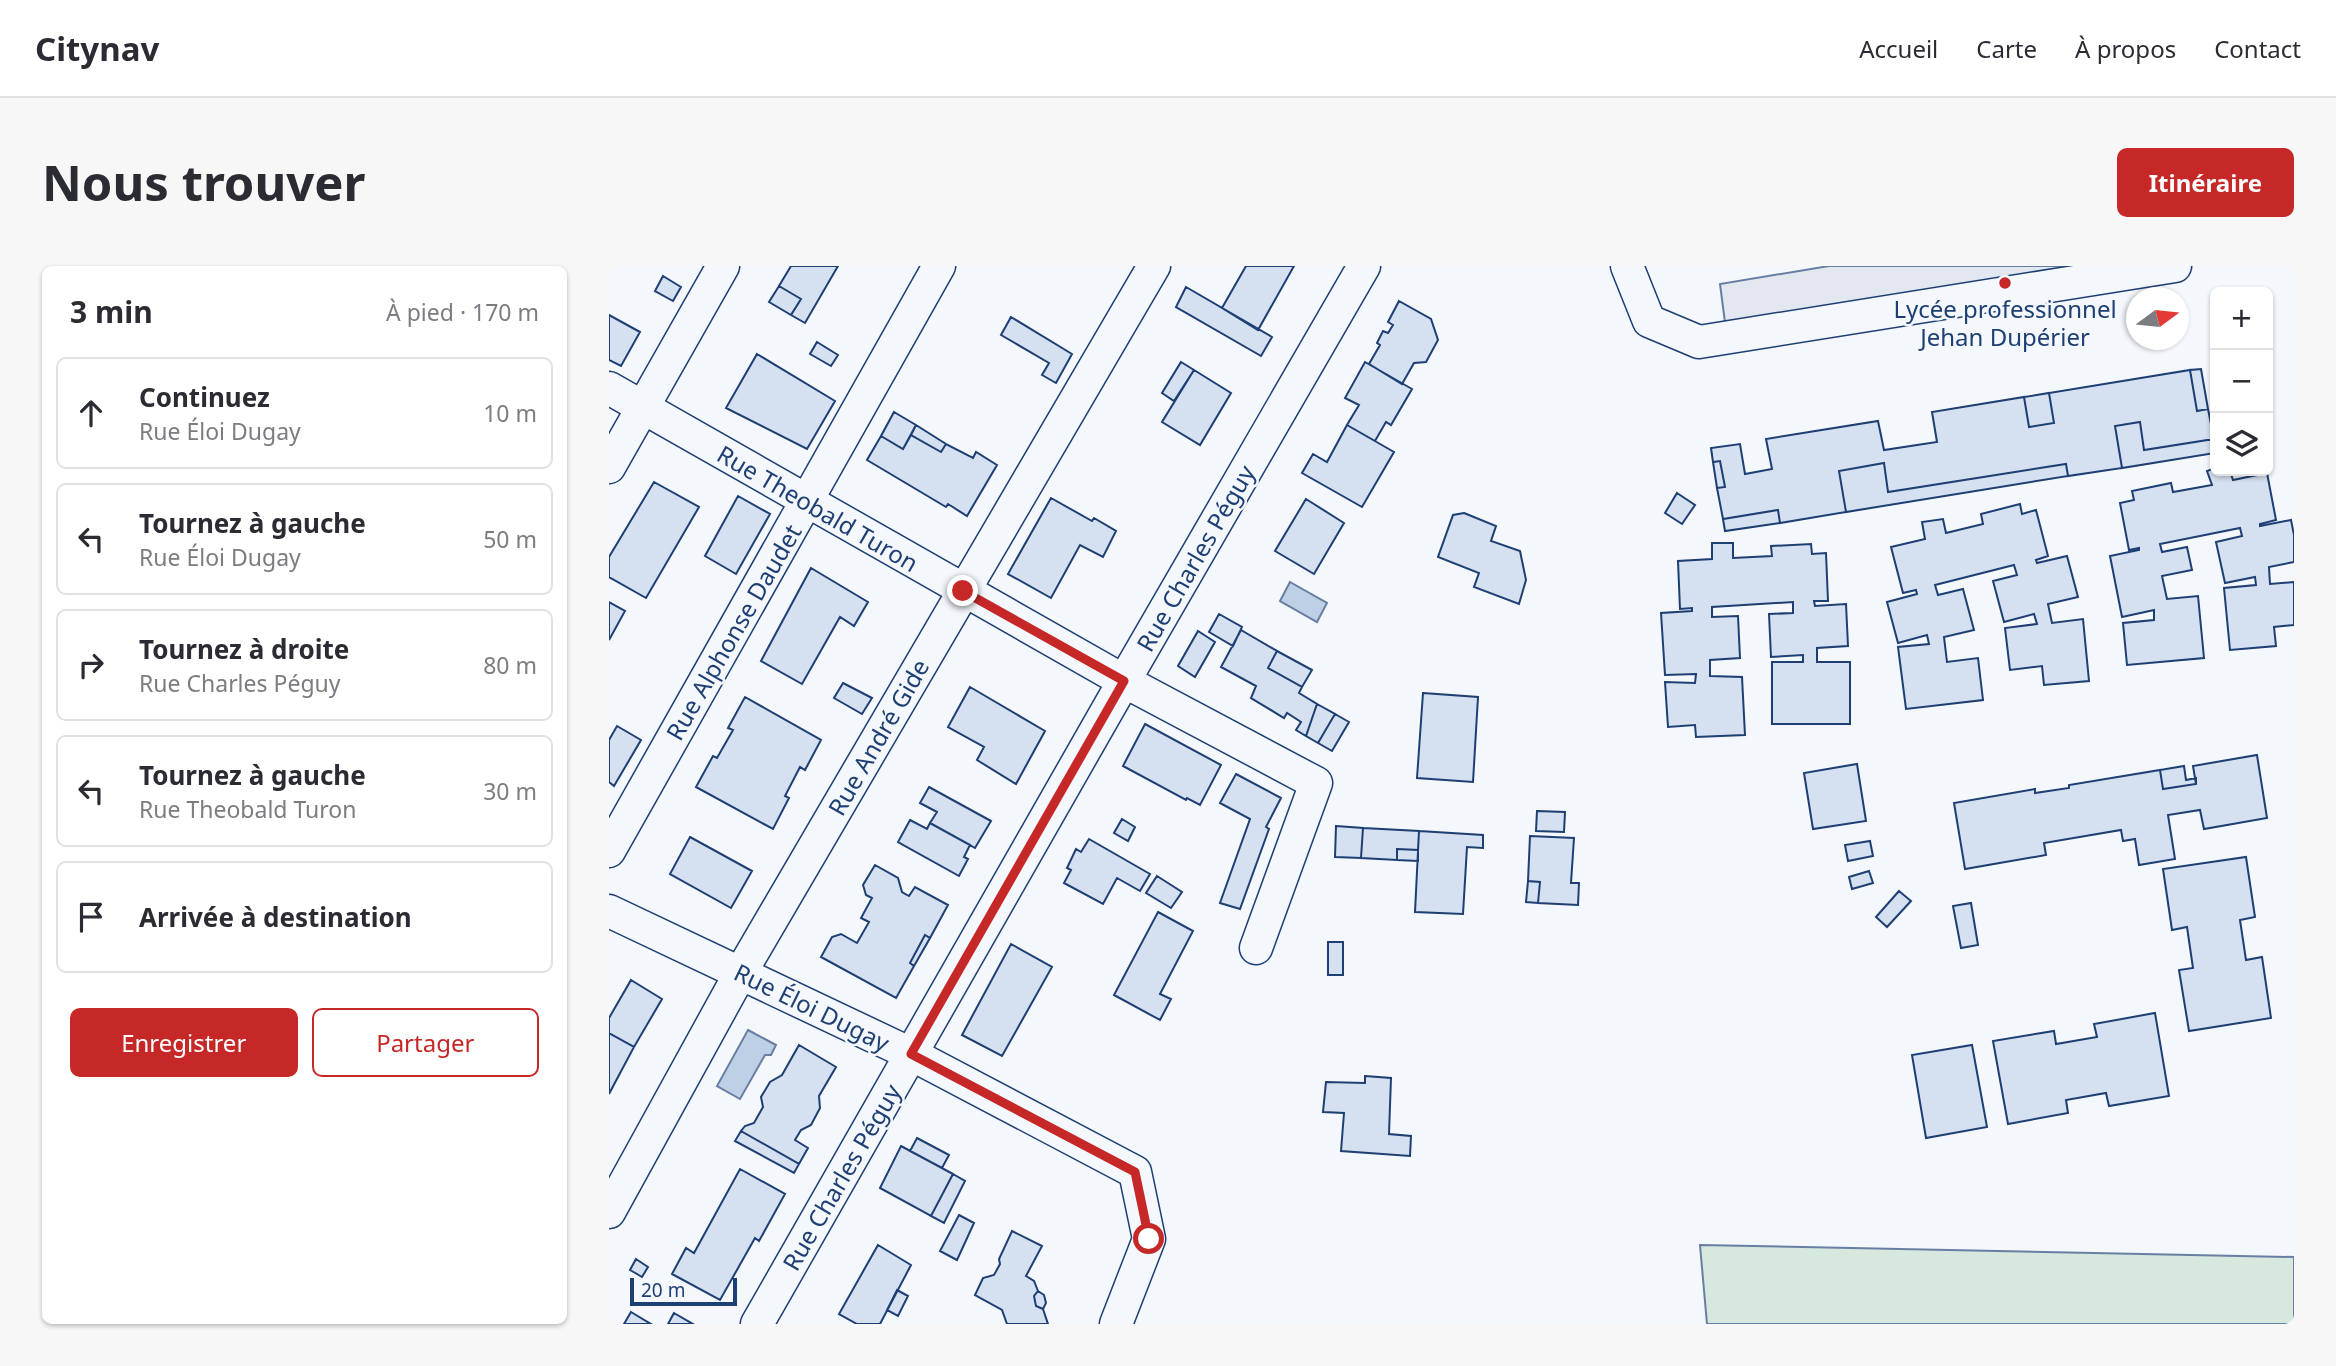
<!DOCTYPE html>
<html lang="fr">
<meta charset="utf-8">
<style>
:root{--surface:#fff;--page:#f7f7f7;--text:#2b2b33;--muted:#7c7c81;--line:#e1e1e2;--accent:#c62828}
body{margin:0;font-family:"Noto Sans",sans-serif;background:var(--page);color:var(--text)}
.controls{position:absolute;right:21px;top:21px;display:grid;overflow:hidden;border-radius:10px;box-shadow:0 2px 5px #0004}
.controls button{width:63px;height:63px;display:grid;place-items:center;padding:0;border:0;border-bottom:2px solid var(--line);background:var(--surface);color:var(--text);font:35px sans-serif}
.compass{position:absolute;left:1517px;top:21px;width:63px;height:63px;border-radius:50%;background:var(--surface);box-shadow:0 2px 5px #0004;rotate:75deg}
.scale{position:absolute;left:21px;bottom:18px;width:107px;box-sizing:border-box;padding-left:7px;border:4px solid #1d3f73;border-top:0;font-size:19px;line-height:24px;white-space:nowrap;color:#1d3f73;-webkit-text-stroke:5px #f4f7fb;paint-order:stroke}
.stop{position:absolute;width:21px;height:21px;margin:-16px;border:5px solid #c62828;border-radius:50%;background:#fff}
.stop.end{background:#c62828;border-color:#fff;box-shadow:0 2px 7px #0008}
.list{margin:0;padding:0;list-style:none}
h2{display:flex;justify-content:space-between;align-items:center;height:91px;margin:0;padding:0 28px;font-size:30px}
h2 small{font-size:23px;font-weight:400;color:var(--muted)}
.list li{display:grid;grid-template-columns:46px 1fr auto;gap:21px;align-items:center;box-sizing:border-box;height:112px;margin:0 14px 14px;padding:0 14px;border:2px solid var(--line);border-radius:10px}
.list b{display:block;font-size:26px;white-space:nowrap}
.list p{margin:0;font-size:23px;white-space:nowrap;color:var(--muted)}
.list em{font-size:23px;font-style:normal;color:var(--muted)}
.actions{display:flex;gap:14px;padding:21px 28px}
.actions a{flex:1;padding:16px 0;border:2px solid var(--accent);border-radius:10px;text-align:center;font-size:24px;color:var(--accent)}
.actions .main{background:var(--accent);color:#fff}
.icon{flex:none;width:38px;height:38px;fill:none;stroke:currentColor;stroke-width:2;stroke-linecap:round;stroke-linejoin:round}
.map{position:relative;flex:none;width:1685px;height:1058px;overflow:hidden;border-radius:10px}
header{display:flex;align-items:center;gap:42px;box-sizing:border-box;height:98px;padding:0 35px;background:var(--surface);border-bottom:2px solid var(--line)}
header strong{font-size:33px}
nav{display:flex;gap:38px;margin-inline-start:auto;font-size:24px}
.intro{display:flex;align-items:center;justify-content:space-between;box-sizing:border-box;height:168px;padding:0 42px}
h1{margin:0;font-size:49px}
.button{padding:18px 32px;border-radius:10px;background:var(--accent);color:#fff;font-size:24px;font-weight:700}
main{display:flex;gap:42px;padding:0 42px}
aside{flex:1;background:var(--surface);border-radius:10px;box-shadow:0 2px 5px #0004}
.map>svg:first-child{display:block}
.green{fill:#d7e8df;stroke:#687fa3;stroke-width:2}
.parking{fill:#e3e8f0;stroke:#687fa3;stroke-width:2}
.water{fill:#bed0e5;stroke:#687fa3;stroke-width:2}
.building{fill:#d5e0f0;stroke:#1d3f73;stroke-width:2}
.lines{fill:none;stroke-linecap:round;stroke-linejoin:round}
.street-casing{stroke:#1d3f73;stroke-width:35}
.street{stroke:#f4f7fb;stroke-width:32}
.route{stroke:#c62828;stroke-width:9}
.poi-dot{fill:#c62828;stroke:#f4f7fb;stroke-width:2.5}
.labels{text-anchor:middle;dominant-baseline:central;stroke-width:5;stroke-linejoin:round;paint-order:stroke}
.poi-label{font-size:24px;fill:#1d3f73;stroke:#f4f7fb}
.street-label{font-size:24px;fill:#1d3f73;stroke:#f4f7fb}
</style>
<header>
<strong>Citynav</strong>
<nav><a>Accueil</a><a>Carte</a><a>À propos</a><a>Contact</a></nav>
</header>
<div class="intro"><h1>Nous trouver</h1><a class="button">Itinéraire</a></div>
<main>
<aside>
<h2>3 min<small>À pied · 170 m</small></h2>
<ul class="list">
<li><svg class="icon" aria-label="ahead" viewBox="0 0 24 24"><path d="M12 20V5M6 11l6-6 6 6"/></svg><div><b>Continuez</b><p>Rue Éloi Dugay</p></div><em>10 m</em></li>
<li><svg class="icon" aria-label="left" viewBox="0 0 24 24"><path d="M17 20v-9H6M10 6l-5 5 5 5"/></svg><div><b>Tournez à gauche</b><p>Rue Éloi Dugay</p></div><em>50 m</em></li>
<li><svg class="icon" aria-label="right" viewBox="0 0 24 24"><path d="M7 20v-9h11M14 6l5 5-5 5"/></svg><div><b>Tournez à droite</b><p>Rue Charles Péguy</p></div><em>80 m</em></li>
<li><svg class="icon" aria-label="left" viewBox="0 0 24 24"><path d="M17 20v-9H6M10 6l-5 5 5 5"/></svg><div><b>Tournez à gauche</b><p>Rue Theobald Turon</p></div><em>30 m</em></li>
<li><svg class="icon" aria-label="arrive" viewBox="0 0 24 24"><path d="M6 21V4h12l-3 4 3 4H6"/></svg><div><b>Arrivée à destination</b></div></li>
</ul>
<div class="actions"><a class="main">Enregistrer</a><a>Partager</a></div>
</aside>
<div class="map">
<svg width="1685" height="1058" viewBox="0 0 1685 1058">
<rect width="100%" height="100%" fill="#f4f7fb"/>
<path class="green" d="M 1091,979 L 1685,991 L 1685,1058 L 1098,1058 Z"/>
<path class="parking" d="M 1220,0 L 1566,0 L 1118,72 L 1111,18 Z"/>
<path class="water" d="M 681,316 L 718,337 L 708,356 L 671,335 Z
M 139,764 L 167,779 L 162,789 L 156,789 L 131,833 L 108,820 Z"/>
<path class="building" d="M 182,0 L 229,0 L 196,57 L 182,49 L 192,33 L 170,20 Z
M 637,0 L 685,0 L 649,64 L 613,42 Z
M 54,10 L 72,21 L 64,35 L 46,25 Z
M 170,20 L 192,33 L 182,49 L 160,36 Z
M 577,21 L 663,71 L 652,90 L 567,41 Z
M 790,35 L 822,53 L 829,74 L 817,96 L 805,97 L 793,118 L 760,98 L 771,79 L 768,77 L 774,65 L 779,67 L 784,59 L 779,56 Z
M 0,49 L 31,66 L 12,100 L 0,94 Z
M 402,51 L 463,88 L 447,117 L 433,109 L 440,97 L 392,69 Z
M 208,76 L 229,89 L 222,100 L 201,88 Z
M 148,88 L 226,135 L 198,183 L 117,142 Z
M 572,96 L 585,104 L 565,135 L 553,127 Z
M 756,96 L 803,123 L 782,159 L 777,156 L 766,175 L 738,159 L 750,139 L 736,132 Z
M 1592,103 L 1599,143 L 1588,145 L 1581,104 Z
M 585,104 L 622,127 L 591,179 L 553,156 Z
M 1581,104 L 1588,145 L 1599,143 L 1605,173 L 1535,184 L 1531,156 L 1506,160 L 1513,202 L 1459,210 L 1457,198 L 1279,226 L 1275,197 L 1230,205 L 1237,246 L 1171,257 L 1169,244 L 1114,253 L 1108,222 L 1116,221 L 1111,195 L 1104,196 L 1102,182 L 1131,178 L 1136,208 L 1163,203 L 1157,173 L 1269,155 L 1275,184 L 1328,176 L 1323,146 L 1415,131 L 1420,161 L 1445,157 L 1440,127 Z
M 1440,127 L 1445,157 L 1420,161 L 1415,131 Z
M 285,146 L 307,159 L 294,183 L 272,170 Z
M 1531,156 L 1535,184 L 1605,173 L 1606,187 L 1513,202 L 1506,160 Z
M 307,159 L 337,178 L 332,186 L 302,169 Z
M 738,159 L 785,186 L 753,241 L 693,207 L 704,188 L 718,196 Z
M 302,169 L 332,186 L 337,178 L 364,192 L 367,186 L 388,199 L 358,250 L 339,238 L 337,241 L 258,194 L 272,170 L 294,183 Z
M 1111,195 L 1116,221 L 1108,222 L 1104,196 Z
M 1275,197 L 1279,226 L 1457,198 L 1459,210 L 1237,246 L 1230,205 Z
M 1606,202 L 1606,205 L 1621,205 L 1624,214 L 1658,207 L 1667,254 L 1651,258 L 1651,260 L 1682,254 L 1685,269 L 1685,296 L 1660,301 L 1661,318 L 1685,316 L 1685,359 L 1665,361 L 1667,380 L 1621,384 L 1615,322 L 1647,319 L 1646,311 L 1616,317 L 1607,276 L 1633,270 L 1631,262 L 1551,278 L 1553,286 L 1578,281 L 1583,304 L 1553,310 L 1558,333 L 1589,330 L 1595,392 L 1518,399 L 1514,357 L 1545,354 L 1545,344 L 1513,351 L 1501,290 L 1530,284 L 1530,282 L 1520,284 L 1511,237 L 1525,234 L 1523,225 L 1562,217 L 1564,226 L 1603,219 L 1598,205 Z
M 45,216 L 90,241 L 37,332 L 0,311 L 0,291 Z
M 1068,227 L 1086,239 L 1073,258 L 1056,247 Z
M 129,230 L 161,248 L 127,308 L 96,290 Z
M 442,232 L 483,255 L 485,252 L 507,265 L 494,291 L 471,279 L 442,332 L 399,308 Z
M 697,233 L 735,257 L 705,308 L 666,285 Z
M 1411,238 L 1413,248 L 1427,244 L 1439,290 L 1427,294 L 1428,297 L 1458,290 L 1469,331 L 1439,338 L 1443,357 L 1474,353 L 1480,415 L 1435,419 L 1433,400 L 1401,404 L 1396,362 L 1428,358 L 1425,348 L 1395,356 L 1384,315 L 1408,309 L 1405,299 L 1326,319 L 1329,329 L 1354,323 L 1365,364 L 1335,371 L 1338,396 L 1369,392 L 1374,434 L 1297,443 L 1289,381 L 1320,378 L 1318,369 L 1289,377 L 1278,336 L 1308,328 L 1307,324 L 1294,327 L 1282,281 L 1316,273 L 1313,256 L 1334,253 L 1337,267 L 1374,258 L 1372,248 Z
M 1169,244 L 1171,257 L 1116,265 L 1114,253 Z
M 855,247 L 887,260 L 882,275 L 911,285 L 917,314 L 910,338 L 865,321 L 870,307 L 829,291 L 844,249 Z
M 1103,277 L 1124,277 L 1124,292 L 1163,290 L 1162,280 L 1202,278 L 1203,288 L 1217,287 L 1219,335 L 1205,335 L 1206,340 L 1237,338 L 1239,380 L 1208,382 L 1208,396 L 1241,396 L 1241,458 L 1163,458 L 1163,396 L 1194,396 L 1194,389 L 1162,391 L 1160,348 L 1184,347 L 1184,336 L 1103,341 L 1103,351 L 1129,350 L 1131,392 L 1101,394 L 1101,410 L 1133,411 L 1136,469 L 1087,471 L 1086,459 L 1059,461 L 1056,416 L 1086,417 L 1087,408 L 1056,409 L 1052,347 L 1083,345 L 1083,342 L 1071,343 L 1069,295 L 1103,293 Z
M 202,302 L 259,336 L 245,360 L 231,351 L 193,418 L 152,395 Z
M 0,336 L 16,345 L 0,374 Z
M 610,348 L 633,361 L 624,380 L 600,366 Z
M 632,364 L 668,385 L 659,402 L 693,421 L 690,427 L 708,438 L 697,470 L 687,464 L 692,456 L 678,447 L 675,452 L 642,432 L 647,420 L 612,401 Z
M 589,365 L 606,376 L 586,411 L 569,400 Z
M 668,385 L 703,404 L 693,421 L 659,402 Z
M 234,417 L 263,432 L 253,448 L 225,432 Z
M 361,421 L 436,465 L 407,518 L 368,494 L 375,481 L 339,461 Z
M 814,427 L 869,431 L 864,516 L 808,512 Z
M 136,431 L 212,474 L 196,504 L 191,501 L 176,530 L 180,532 L 164,563 L 87,521 L 104,490 L 108,492 L 124,464 L 119,462 Z
M 708,438 L 726,448 L 709,477 L 697,470 Z
M 726,448 L 740,456 L 723,485 L 709,477 Z
M 536,458 L 612,499 L 591,539 L 578,532 L 577,534 L 514,500 Z
M 8,460 L 32,474 L 5,520 L 0,516 L 0,474 Z
M 1648,489 L 1658,552 L 1595,563 L 1591,544 L 1559,549 L 1566,593 L 1530,599 L 1526,573 L 1514,575 L 1512,564 L 1435,577 L 1437,589 L 1356,603 L 1345,537 L 1426,523 L 1426,527 L 1460,522 L 1460,519 L 1551,504 L 1554,523 L 1587,518 L 1584,500 Z
M 1248,498 L 1257,555 L 1204,563 L 1195,507 Z
M 1575,500 L 1577,514 L 1587,512 L 1587,518 L 1554,523 L 1551,504 Z
M 627,508 L 672,532 L 657,561 L 660,563 L 631,643 L 611,637 L 641,553 L 611,537 Z
M 320,521 L 382,555 L 366,582 L 321,557 L 328,546 L 311,537 Z
M 928,545 L 956,546 L 955,566 L 927,565 Z
M 513,553 L 526,561 L 519,575 L 505,567 Z
M 301,554 L 318,563 L 321,557 L 361,579 L 355,591 L 359,593 L 350,610 L 289,576 Z
M 727,560 L 754,562 L 752,592 L 726,591 Z
M 754,562 L 810,565 L 809,584 L 788,583 L 788,594 L 752,592 Z
M 810,565 L 874,569 L 874,582 L 858,581 L 854,648 L 806,646 Z
M 921,570 L 965,572 L 962,617 L 970,617 L 969,639 L 929,637 L 931,616 L 919,615 Z
M 81,571 L 143,605 L 122,642 L 61,608 Z
M 480,573 L 541,608 L 531,625 L 508,612 L 494,638 L 455,617 L 462,604 L 458,602 L 467,583 L 472,586 Z
M 1261,575 L 1264,590 L 1239,595 L 1236,579 Z
M 788,583 L 809,584 L 809,595 L 788,594 Z
M 1637,591 L 1646,651 L 1631,654 L 1637,694 L 1653,691 L 1662,752 L 1580,765 L 1570,704 L 1584,702 L 1578,661 L 1563,664 L 1554,603 Z
M 266,599 L 289,612 L 293,626 L 300,630 L 306,621 L 339,639 L 321,672 L 316,669 L 301,697 L 305,700 L 287,732 L 212,691 L 223,671 L 232,668 L 248,677 L 260,656 L 252,652 L 263,632 L 257,629 L 254,619 Z
M 1260,605 L 1264,617 L 1243,623 L 1240,611 Z
M 548,610 L 573,626 L 562,642 L 537,627 Z
M 919,615 L 931,616 L 929,637 L 917,636 Z
M 1290,625 L 1302,635 L 1278,661 L 1267,651 Z
M 1362,637 L 1369,679 L 1352,682 L 1344,640 Z
M 549,646 L 584,665 L 551,728 L 562,733 L 551,754 L 505,729 Z
M 316,669 L 321,672 L 305,700 L 301,697 Z
M 719,676 L 734,676 L 734,709 L 719,709 Z
M 402,678 L 443,701 L 393,790 L 353,769 Z
M 22,714 L 53,733 L 25,781 L 0,767 L 0,752 Z
M 1546,747 L 1560,830 L 1500,840 L 1497,827 L 1457,834 L 1459,847 L 1399,858 L 1384,775 L 1445,765 L 1447,778 L 1488,771 L 1485,758 Z
M 0,767 L 25,781 L 0,828 Z
M 190,779 L 227,801 L 210,830 L 211,842 L 202,859 L 192,864 L 186,874 L 199,882 L 190,898 L 132,865 L 136,860 L 145,857 L 154,841 L 152,831 L 161,816 L 173,809 Z
M 1363,779 L 1378,861 L 1317,872 L 1303,789 Z
M 756,810 L 782,812 L 780,868 L 802,870 L 801,890 L 732,885 L 735,847 L 714,846 L 717,816 L 756,817 Z
M 132,865 L 190,898 L 185,907 L 126,875 Z
M 308,872 L 340,889 L 333,902 L 301,885 Z
M 292,880 L 344,908 L 322,950 L 271,922 Z
M 131,903 L 176,928 L 150,975 L 146,972 L 111,1034 L 63,1008 L 77,982 L 85,987 Z
M 344,908 L 356,915 L 335,957 L 322,950 Z
M 350,949 L 365,957 L 348,994 L 331,985 Z
M 403,965 L 433,980 L 417,1010 L 425,1015 L 429,1025 L 425,1030 L 427,1040 L 434,1043 L 439,1058 L 398,1058 L 393,1044 L 366,1029 L 374,1012 L 385,1009 L 391,998 L 390,993 Z
M 269,979 L 302,999 L 271,1058 L 248,1058 L 230,1048 Z
M 27,993 L 39,1001 L 33,1011 L 21,1004 Z
M 288,1024 L 299,1030 L 289,1050 L 278,1044 Z
M 429,1025 L 435,1029 L 437,1037 L 434,1043 L 427,1040 L 425,1030 Z
M 22,1046 L 42,1058 L 15,1058 Z
M 65,1047 L 84,1058 L 59,1058 Z"/>
<g class="lines">
<defs>
<path id="street" d="M 1018,0 L 1040,55 L 1090,76 L 1566,0
M 0,122 L 515,415 L 707,517 L 647,682
M 0,201 L 114,0
M 0,585 L 330,0
M 0,645 L 302,788 L 526,906 L 540,973 L 507,1058
M 0,946 L 132,706 L 545,0
M 148,1058 L 515,415 L 755,0"/>
</defs>
<use href="#street" class="street-casing"/>
<use href="#street" class="street"/>
</g>
<g class="lines">
<path class="route" d="M 354,325 L 515,415 L 302,788 L 526,906 L 540,973"/>
</g>
<circle class="poi-dot" cx="1396" cy="17" r="7"/>
<g class="labels">
<g class="poi-label">
<text x="1396" y="42">Lycée professionnel<tspan x="1396" dy="28">Jehan Dupérier</tspan></text>
</g>
<g class="street-label">
<text transform="translate(209 242) rotate(30)">Rue Theobald Turon</text>
<text transform="translate(586 292) rotate(-60)">Rue Charles Péguy</text>
<text transform="translate(124 366) rotate(-60)">Rue Alphonse Daudet</text>
<text transform="translate(269 471) rotate(-60)">Rue André Gide</text>
<text transform="translate(203 741) rotate(26)">Rue Éloi Dugay</text>
<text transform="translate(232 911) rotate(-60)">Rue Charles Péguy</text>
</g>
</g>
</svg>
<div class="controls">
<button>+</button>
<button>−</button>
<button><svg class="icon" aria-label="layers" viewBox="0 0 24 24"><path d="M12 4l9 5-9 5-9-5zM3 14l9 5 9-5"/></svg></button>
</div>
<svg class="compass" viewBox="-18 -18 36 36"><path d="M0-13l5 13h-10z" fill="#e53935"/><path d="M0 13l5-13h-10z" fill="#7c7c81"/></svg>
<div class="scale">20 m</div>
<div class="stop" style="left:540px;top:973px"></div>
<div class="stop end" style="left:354px;top:325px"></div>
</div>
</main>
